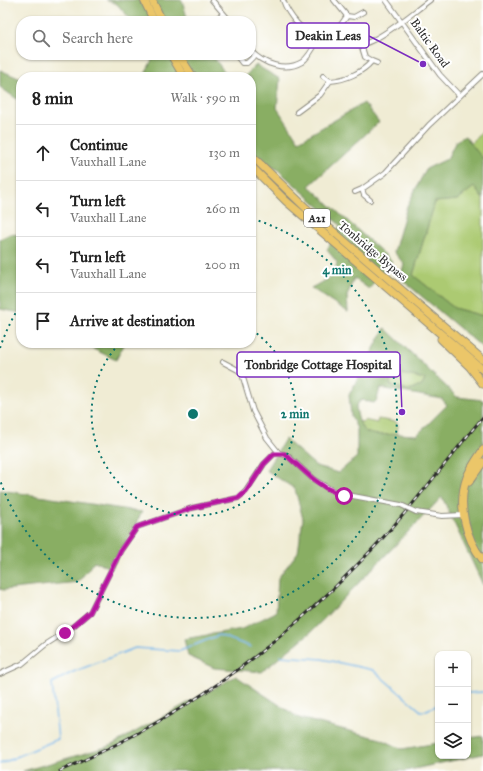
<!DOCTYPE html>
<meta charset="utf-8">
<style>
:root{--surface:#fff;--page:#f6f6f6;--text:#222;--muted:#767676;--line:#e0e0e0}
body{margin:0;font-family:"IM FELL Great Primer",serif;background:var(--page);color:var(--text)}
.controls{position:absolute;right:12px;bottom:12px;display:grid;overflow:hidden;border-radius:8px;box-shadow:0 1px 3px #0004}
.controls button{width:36px;height:36px;display:grid;place-items:center;padding:0;border:0;border-bottom:1px solid var(--line);background:var(--surface);color:var(--text);font:20px sans-serif}
.stop{position:absolute;width:12px;height:12px;margin:-9px;border:3px solid #b5179e;border-radius:50%;background:#fff}
.stop.end{background:#b5179e;border-color:#fff;box-shadow:0 1px 4px #0008}
.list{margin:0;padding:0;list-style:none}
h2{display:flex;justify-content:space-between;align-items:center;height:52px;margin:0;padding:0 16px;font-size:17px}
h2 small{font-size:13px;font-weight:400;color:var(--muted)}
.list li{display:grid;grid-template-columns:26px 1fr auto;gap:12px;align-items:center;box-sizing:border-box;height:56px;padding:0 16px;border-top:1px solid var(--line)}
.list b{display:block;font-size:15px;white-space:nowrap}
.list p{margin:0;font-size:13px;white-space:nowrap;color:var(--muted)}
.list em{font-size:13px;font-style:normal;color:var(--muted)}
.icon{flex:none;width:22px;height:22px;fill:none;stroke:currentColor;stroke-width:2;stroke-linecap:round;stroke-linejoin:round}
.map{position:relative;flex:none;width:483px;height:771px;overflow:hidden}
.search{position:absolute;background:var(--surface);box-shadow:0 1px 3px #0004;left:16px;top:16px;width:240px;height:44px;display:flex;align-items:center;gap:10px;box-sizing:border-box;padding:0 14px;border-radius:16px;color:var(--muted);font-size:15px}
.panel{position:absolute;background:var(--surface);box-shadow:0 1px 3px #0004;left:16px;top:72px;width:240px;height:276px;border-radius:16px}
.map>svg:first-child{display:block}
.green{fill:#acca72;stroke:#6c7a4e}
.forest{fill:#89ae64;stroke:#5a6c48;fill-rule:evenodd}
.lines{fill:none;stroke-linecap:round;stroke-linejoin:round}
.stream{stroke:#79b8ec;stroke-width:1.5}
.street-casing{stroke:#8e8c80;stroke-width:6}
.highway-casing{stroke:#8e8c80;stroke-width:9}
.street{stroke:#fff;stroke-width:4}
.highway{stroke:#ebc669;stroke-width:7}
.rail-casing{stroke:#2b2b2b;stroke-width:3}
.rail{stroke:#fff;stroke-width:1.5;stroke-dasharray:4.5;stroke-linecap:butt}
.street-bridge-casing{stroke:#8e8c80;stroke-width:6;stroke-linecap:butt}
.street-bridge{stroke:#fff;stroke-width:4}
.route{stroke:#b5179e;stroke-width:5}
.ring{fill:none;stroke:#0f766e;stroke-width:2;stroke-dasharray:2 4}
.labels{text-anchor:middle;dominant-baseline:central;stroke-width:4;stroke-linejoin:round;paint-order:stroke}
.shield{fill:#fff;stroke:#6b6b6b;stroke-width:1}
.shield-label{font-size:11px;font-weight:bold;fill:#2b2b2b}
.street-label{font-size:12px;fill:#2b2b2b;stroke:#fff}
.centre{fill:#0f766e;stroke:#fff;stroke-width:2}
.ring-label{font-size:12px;text-anchor:middle;font-weight:bold;fill:#0f766e;stroke:#fff;stroke-width:4;stroke-linejoin:round;paint-order:stroke}
.leader{fill:none;stroke:#7b2cbf;stroke-width:1.5}
.callout-dot{fill:#7b2cbf;stroke:#fff;stroke-width:1.5}
.callout{fill:#fff;stroke:#7b2cbf;stroke-width:1.5}
.callout-label{font-size:13px;text-anchor:middle;font-weight:bold;fill:#2b2b2b}
</style>
<div class="map">
<svg width="483" height="771" viewBox="0 0 483 771">
<rect width="100%" height="100%" fill="#fff"/>
<filter id="ink" filterUnits="userSpaceOnUse"><feTurbulence type="fractalNoise" baseFrequency=".025" numOctaves="2"/><feDisplacementMap in="SourceGraphic" scale="8" xChannelSelector="R" yChannelSelector="G"/><feConvolveMatrix kernelMatrix="1 2 1 2 8 2 1 2 1" color-interpolation-filters="sRGB"/></filter>
<filter id="wash" filterUnits="userSpaceOnUse"><feTurbulence type="fractalNoise" baseFrequency=".012" numOctaves="4" result="noise"/><feDisplacementMap in="SourceGraphic" scale="16" xChannelSelector="R" yChannelSelector="G"/><feGaussianBlur stdDeviation="0.9" result="paint"/><feColorMatrix in="noise" values="0 0 0 0 0 0 0 0 0 0 0 0 0 0 0 0 0 1.4 0 .05"/><feComposite in="paint" operator="in"/></filter>
<g filter="url(#wash)">
<rect width="100%" height="100%" fill="#f0ecd4"/>
<path class="green" d="M 483,130 L 483,167 L 468,147 Z
M 474,187 L 483,199 L 483,316 L 454,308 L 413,275 L 435,202 L 457,200 Z
M 392,372 L 425,379 L 422,386 L 408,390 L 390,385 Z
M 378,419 L 396,422 L 398,425 L 397,434 C 387,436 370,439 362,429 C 360,427 359,423 357,421 L 363,422 L 364,420 L 377,423 Z"/>
<path class="forest" d="M 106,0 L 182,0 L 188,21 L 132,21 L 117,4 Z
M 154,55 L 212,55 L 228,77 L 144,77 Z
M 256,65 L 280,79 L 277,108 L 299,141 L 364,103 L 379,122 L 309,186 L 392,261 L 369,289 L 354,278 L 347,296 L 348,312 L 311,288 L 334,276 L 337,262 L 327,250 L 340,225 L 277,169 L 251,158 L 251,77 L 244,77 Z
M 0,70 L 21,79 L 21,102 L 0,87 Z
M 465,136 L 483,159 L 483,199 L 474,187 L 457,200 L 435,202 L 413,275 L 454,308 L 483,316 L 483,348 L 400,278 L 404,264 L 394,252 L 407,206 L 426,169 L 447,159 L 456,141 Z
M 10,234 L 21,235 L 21,313 L 0,309 L 0,239 Z
M 385,328 L 457,397 L 483,400 L 483,585 L 442,497 L 312,631 L 262,672 L 214,668 L 188,656 L 184,639 L 242,629 L 276,612 L 278,578 L 298,552 L 303,519 L 295,489 L 266,470 L 285,439 L 316,466 L 338,473 L 357,457 L 357,429 L 351,416 L 349,395 ZM 392,372 L 425,379 L 422,386 L 408,390 L 390,385 ZM 380,388 L 442,399 L 447,405 L 417,435 C 411,435 404,434 398,434 C 370,435 360,439 356,406 L 361,400 L 374,403 L 377,400 Z
M 81,343 L 125,343 L 116,360 Z
M 0,490 L 142,512 L 112,568 L 94,562 L 78,582 L 3,590 L 0,589 Z
M 236,676 L 299,718 L 381,739 L 402,749 L 438,743 L 438,756 L 468,756 L 468,738 L 483,736 L 483,754 L 405,771 L 23,771 L 110,746 Z"/>
<g class="lines">
<path class="stream" d="M 280,656 L 322,659 L 373,670 L 422,712 L 438,705
M 468,693 L 483,692
M 0,764 L 58,739 L 52,683 L 73,672 L 135,648 L 180,651 L 219,635 L 251,647"/>
</g>
</g>
<g filter="url(#ink)">
<g class="lines">
<defs>
<path id="street" d="M 212,0 L 230,21
M 283,0 C 288,15 304,35 320,39 C 326,41 332,41 338,43 C 350,45 361,46 371,41 C 392,31 411,14 430,0
M 334,0 L 347,16 L 338,29 L 336,42
M 386,0 L 440,75 L 459,95
M 347,16 L 354,17 L 363,12
M 213,21 L 223,14
M 251,51 C 263,64 285,72 302,62 C 310,56 314,47 318,39
M 236,55 L 242,63 L 247,63 L 255,55
M 372,61 L 377,63
M 323,76 L 330,81
M 297,112 L 320,95 L 330,81 C 345,80 362,73 372,61 L 365,57 L 361,44
M 355,192 L 362,189
M 370,200 L 364,195 L 362,189 L 385,173 L 429,125 L 483,74
M 223,362 L 238,370 L 242,374 L 253,411 L 267,438 L 279,453
M 416,512 L 442,516 L 463,515
M 0,674 L 22,664 L 45,645 L 70,629 L 90,612 L 121,550 L 137,527 L 192,508 L 238,498 L 246,491 L 264,464 L 274,454 L 279,453 L 288,456 L 313,479 L 337,493 L 401,505"/>
<path id="highway" d="M 144,0 L 154,21
M 152,0 L 162,21
M 171,55 L 184,77
M 179,55 L 193,77
M 251,155 L 306,208 L 483,360
M 251,166 L 286,201 L 483,370
M 441,339 L 470,367 L 483,384
M 483,450 C 477,459 471,467 467,477 C 457,504 465,538 483,560
M 469,482 L 483,462"/>
</defs>
<use href="#street" class="street-casing"/>
<use href="#highway" class="highway-casing"/>
<use href="#street" class="street"/>
<use href="#highway" class="highway"/>
<defs>
<path id="rail" d="M 60,771 C 179,719 270,655 360,562 C 405,517 443,465 483,417"/>
</defs>
<use href="#rail" class="rail-casing"/>
<use href="#rail" class="rail"/>
<defs>
<path id="street-bridge" d="M 401,505 L 416,512"/>
</defs>
<use href="#street-bridge" class="street-bridge-casing"/>
<use href="#street-bridge" class="street-bridge"/>
</g>
</g>
<g class="lines" filter="url(#ink)">
<path class="route" d="M 65,633 L 90,612 L 121,550 L 137,527 L 192,508 L 238,498 L 246,492 L 264,464 L 274,454 L 285,454 L 313,479 L 326,488 L 344,496"/>
</g>
<g class="ring">
<path d="M252 330A102 102 0 1 1 120 343"/>
<path d="M0 348A204 204 0 0 1 21 304M253 219A204 204 0 1 1 0 480"/>
</g>
<g class="labels">
<rect class="shield" x="304" y="209" width="26" height="18" rx="3"/>
<g class="shield-label">
<text x="317" y="218">A21</text>
</g>
<g class="street-label">
<text transform="translate(430 43) rotate(54)">Baltic Road</text>
<text transform="translate(373 251) rotate(40)">Tonbridge Bypass</text>
</g>
</g>
<circle cx="193" cy="414" r="6" class="centre"/>
<g class="ring-label">
<text x="337" y="274">4 min</text>
<text x="295" y="418">2 min</text>
</g>
<path class="leader" d="M423 64L369 36M402 412L400 364"/>
<g class="callout-dot">
<circle cx="423" cy="64" r="4"/>
<circle cx="402" cy="412" r="4"/>
</g>
<g class="callout">
<rect x="287" y="23" width="82" height="25" rx="4"/>
<rect x="237" y="352" width="163" height="25" rx="4"/>
</g>
<g class="callout-label">
<text x="328" y="40">Deakin Leas</text>
<text x="318" y="369">Tonbridge Cottage Hospital</text>
</g>
</svg>
<div class="controls">
<button>+</button>
<button>−</button>
<button><svg class="icon" aria-label="layers" viewBox="0 0 24 24"><path d="M12 4l9 5-9 5-9-5zM3 14l9 5 9-5"/></svg></button>
</div>
<div class="stop" style="left:344px;top:496px"></div>
<div class="stop end" style="left:65px;top:633px"></div>
<div class="search"><svg class="icon" aria-label="search" viewBox="0 0 24 24"><circle cx="10" cy="10" r="6"/><path d="M15 15l6 6"/></svg>Search here</div>
<section class="panel">
<h2>8 min<small>Walk · 590 m</small></h2>
<ul class="list">
<li><svg class="icon" aria-label="ahead" viewBox="0 0 24 24"><path d="M12 20V5M6 11l6-6 6 6"/></svg><div><b>Continue</b><p>Vauxhall Lane</p></div><em>130 m</em></li>
<li><svg class="icon" aria-label="left" viewBox="0 0 24 24"><path d="M17 20v-9H6M10 6l-5 5 5 5"/></svg><div><b>Turn left</b><p>Vauxhall Lane</p></div><em>260 m</em></li>
<li><svg class="icon" aria-label="left" viewBox="0 0 24 24"><path d="M17 20v-9H6M10 6l-5 5 5 5"/></svg><div><b>Turn left</b><p>Vauxhall Lane</p></div><em>200 m</em></li>
<li><svg class="icon" aria-label="arrive" viewBox="0 0 24 24"><path d="M6 21V4h12l-3 4 3 4H6"/></svg><div><b>Arrive at destination</b></div></li>
</ul>
</section>
</div>
